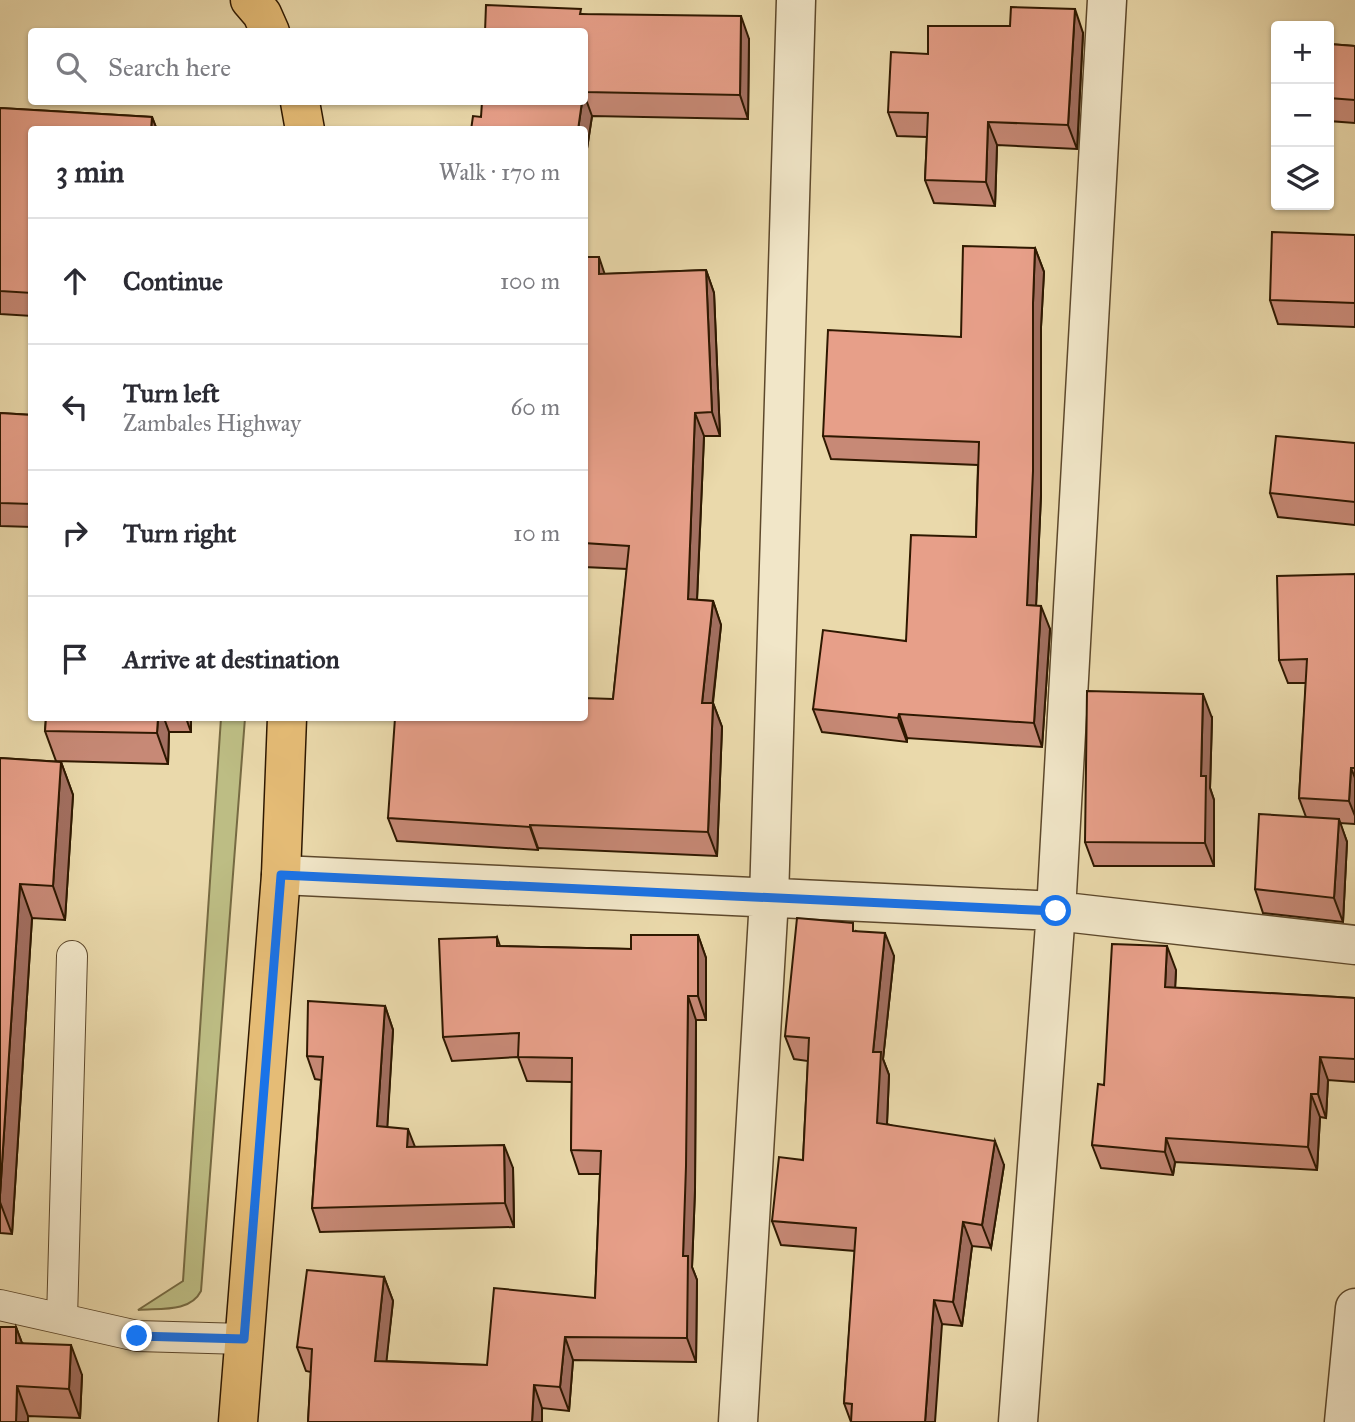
<!DOCTYPE html>
<meta charset="utf-8">
<style>
:root{--surface:#fff;--page:#f7f7f7;--text:#2b2b33;--muted:#7c7c81;--line:#e1e1e2}
body{margin:0;font-family:"IM FELL Great Primer",serif;background:var(--page);color:var(--text)}
.controls{position:absolute;right:21px;top:21px;display:grid;overflow:hidden;border-radius:7px;box-shadow:0 2px 5px #0004}
.controls button{width:63px;height:63px;display:grid;place-items:center;padding:0;border:0;border-bottom:2px solid var(--line);background:var(--surface);color:var(--text);font:35px sans-serif}
.stop{position:absolute;width:21px;height:21px;margin:-16px;border:5px solid #1a73e8;border-radius:50%;background:#fff}
.stop.end{background:#1a73e8;border-color:#fff;box-shadow:0 2px 7px #0008}
.list{margin:0;padding:0;list-style:none}
h2{display:flex;justify-content:space-between;align-items:center;height:91px;margin:0;padding:0 28px;font-size:30px}
h2 small{font-size:23px;font-weight:400;color:var(--muted)}
.list li{display:grid;grid-template-columns:46px 1fr auto;gap:21px;align-items:center;box-sizing:border-box;height:126px;padding:0 28px;border-top:2px solid var(--line)}
.list b{display:block;font-size:26px;white-space:nowrap}
.list p{margin:0;font-size:23px;white-space:nowrap;color:var(--muted)}
.list em{font-size:23px;font-style:normal;color:var(--muted)}
.icon{flex:none;width:38px;height:38px;fill:none;stroke:currentColor;stroke-width:2;stroke-linecap:round;stroke-linejoin:round}
.map{position:relative;flex:none;width:1355px;height:1422px;overflow:hidden}
.search{position:absolute;background:var(--surface);box-shadow:0 2px 5px #0004;left:28px;top:28px;width:560px;height:77px;display:flex;align-items:center;gap:18px;box-sizing:border-box;padding:0 24px;border-radius:7px;color:var(--muted);font-size:26px}
.panel{position:absolute;background:var(--surface);box-shadow:0 2px 5px #0004;left:28px;top:126px;width:560px;height:595px;border-radius:7px}
.map>svg:first-child{display:block}
.green{fill:#bdbd84;stroke:#766a42;stroke-width:2}
.lines{fill:none;stroke-linecap:round;stroke-linejoin:round}
.service-casing{stroke:#5d482b;stroke-width:32}
.minor-casing{stroke:#5d482b;stroke-width:41}
.tertiary-casing{stroke:#5d482b;stroke-width:41}
.primary-casing{stroke:#2e1800;stroke-width:41}
.service{stroke:#f1e6c8;stroke-width:30}
.minor{stroke:#f1e6c8;stroke-width:38}
.tertiary{stroke:#f1e6c8;stroke-width:38}
.primary{stroke:#e5bc76;stroke-width:38}
.wall{fill:#c78976;stroke:#2e1800;stroke-width:2}
.shaded-wall{fill:#a26f60;stroke:#2e1800;stroke-width:2}
.building{fill:#e79f89;stroke:#2e1800;stroke-width:2}
.route{stroke:#1a73e8;stroke-width:9}
</style>
<div class="map">
<svg width="1355" height="1422" viewBox="0 0 1355 1422">
<rect width="100%" height="100%" fill="#ead9ab"/>
<filter id="stains"><feTurbulence type="fractalNoise" baseFrequency=".00286" numOctaves="4"/><feColorMatrix values="0 0 0 0 .2 0 0 0 0 .09 0 0 0 0 .02 0 0 0 .5 -.17"/></filter>
<radialGradient id="worn" r=".72"><stop offset=".6" stop-color="#630" stop-opacity="0"/><stop offset="1" stop-color="#630" stop-opacity=".3"/></radialGradient>
<path class="green" d="M 221,718 L 245,718 L 201,1291 C 190,1313 159,1308 138,1310 L 183,1281 Z"/>
<g class="lines">
<defs>
<path id="service" d="M 72,956 L 62,1319 L 137,1336 L 244,1339
M 0,1305 L 62,1319"/>
<path id="minor" d="M 281,875 L 1056,911 L 1355,945
M 738,1422 L 769,899 L 796,0
M 1018,1422 L 1056,911 L 1107,0"/>
<path id="tertiary" d="M 1344,1422 L 1355,1308"/>
<path id="primary" d="M 250,0 L 262,14 L 270,32
M 300,102 L 305,130
M 238,1422 L 281,875 L 287,718"/>
</defs>
<use href="#service" class="service-casing"/>
<use href="#minor" class="minor-casing"/>
<use href="#tertiary" class="tertiary-casing"/>
<use href="#primary" class="primary-casing"/>
<use href="#service" class="service"/>
<use href="#minor" class="minor"/>
<use href="#tertiary" class="tertiary"/>
<use href="#primary" class="primary"/>
</g>
<path class="wall" d="M 582,14 L 749,39 L 748,119 L 592,116 L 584,168 L 584,130 L 481,117 L 584,102 L 584,32 Z
M 1083,33 L 1077,149 L 997,145 L 995,206 L 934,203 L 925,180 L 927,137 L 897,136 L 888,112 L 928,54 Z
M 1329,44 L 1355,46 L 1355,123 L 1329,121 Z
M 0,108 L 152,117 L 157,130 L 32,130 L 32,316 L 0,314 Z
M 1355,235 L 1355,327 L 1278,324 L 1270,300 Z
M 1035,248 L 1044,272 L 1041,327 L 1041,495 L 1036,606 L 1050,629 L 1042,747 L 907,738 L 907,742 L 822,732 L 813,709 L 906,641 L 976,537 L 978,465 L 831,459 L 823,436 L 961,337 Z
M 584,257 L 605,274 L 706,270 L 714,293 L 720,436 L 704,436 L 697,600 L 713,601 L 721,625 L 713,703 L 722,727 L 717,856 L 538,848 L 538,850 L 397,841 L 388,818 L 613,699 L 627,569 L 584,567 Z
M 0,413 L 32,415 L 32,527 L 0,526 Z
M 1355,443 L 1355,525 L 1278,517 L 1270,493 Z
M 1355,574 L 1355,824 L 1340,823 L 1347,842 L 1343,922 L 1263,913 L 1255,889 L 1306,817 L 1299,798 L 1306,683 L 1288,683 L 1279,660 Z
M 46,718 L 191,718 L 191,732 L 169,732 L 168,764 L 56,761 L 45,731 Z
M 1212,718 L 1210,788 L 1214,800 L 1214,866 L 1094,866 L 1085,842 Z
M 0,758 L 61,762 L 73,795 L 65,920 L 32,918 L 12,1234 L 0,1233 Z
M 856,931 L 894,956 L 883,1059 L 889,1075 L 887,1124 L 1004,1165 L 991,1248 L 972,1246 L 962,1326 L 942,1324 L 851,1422 L 844,1403 L 855,1251 L 781,1245 L 772,1221 L 803,1160 L 808,1061 L 794,1059 L 785,1036 Z
M 698,935 L 706,958 L 706,1020 L 696,1020 L 695,1190 L 692,1267 L 697,1280 L 696,1362 L 573,1360 L 569,1411 L 542,1408 L 542,1422 L 308,1422 L 311,1372 L 306,1371 L 297,1347 L 384,1277 L 393,1301 L 386,1361 L 487,1365 L 595,1298 L 600,1174 L 579,1174 L 571,1150 L 572,1082 L 527,1081 L 518,1057 L 452,1061 L 443,1037 L 497,937 L 500,946 L 631,949 Z
M 1176,970 L 1175,988 L 1355,998 L 1355,1082 L 1328,1080 L 1326,1118 L 1320,1117 L 1317,1170 L 1175,1162 L 1173,1175 L 1101,1168 L 1092,1145 L 1104,1085 Z
M 385,1006 L 393,1030 L 387,1127 L 415,1147 L 513,1168 L 514,1227 L 320,1232 L 312,1208 L 321,1080 L 315,1079 L 307,1056 Z
M 16,1327 L 22,1343 L 82,1375 L 80,1418 L 28,1416 L 28,1422 L 0,1422 Z"/>
<path class="shaded-wall" d="M 1075,9 L 1083,33 L 1077,149 L 1068,125 Z
M 741,16 L 749,39 L 748,119 L 740,95 Z
M 584,94 L 592,116 L 584,168 L 584,130 L 578,130 L 582,102 L 584,102 Z
M 152,117 L 157,130 L 151,130 Z
M 988,122 L 997,145 L 995,206 L 986,182 Z
M 1035,248 L 1044,272 L 1041,327 L 1041,495 L 1035,628 L 1027,605 L 1033,303 Z
M 599,257 L 607,281 L 599,274 Z
M 706,270 L 714,293 L 720,436 L 712,412 Z
M 695,413 L 704,436 L 696,622 L 688,599 Z
M 713,601 L 721,625 L 710,726 L 702,703 Z
M 1041,606 L 1050,629 L 1042,747 L 1034,723 Z
M 1203,694 L 1212,718 L 1210,788 L 1214,800 L 1214,866 L 1205,843 L 1201,776 Z
M 713,703 L 722,727 L 717,856 L 708,832 Z
M 899,714 L 907,738 L 907,742 L 898,718 Z
M 158,718 L 164,718 L 169,732 L 168,764 L 157,733 Z
M 186,718 L 191,718 L 191,732 Z
M 61,762 L 73,795 L 65,920 L 53,886 Z
M 1351,768 L 1355,778 L 1355,816 L 1349,801 Z
M 1339,819 L 1347,842 L 1343,922 L 1334,898 Z
M 530,825 L 538,848 L 538,850 L 530,827 Z
M 20,884 L 32,918 L 12,1234 L 0,1202 L 0,1195 Z
M 885,933 L 894,956 L 883,1059 L 889,1075 L 886,1146 L 877,1123 L 873,1052 Z
M 698,935 L 706,958 L 706,1020 L 698,996 Z
M 1167,946 L 1176,970 L 1174,1011 L 1165,987 Z
M 688,996 L 696,1020 L 695,1190 L 692,1267 L 697,1280 L 696,1362 L 687,1338 L 683,1256 Z
M 385,1006 L 393,1030 L 386,1150 L 377,1126 Z
M 1320,1057 L 1328,1080 L 1326,1118 L 1318,1094 Z
M 1311,1094 L 1320,1117 L 1317,1170 L 1308,1147 Z
M 408,1129 L 417,1152 L 407,1147 Z
M 1166,1138 L 1175,1162 L 1173,1175 L 1165,1152 Z
M 995,1141 L 1004,1165 L 991,1248 L 982,1225 Z
M 504,1145 L 513,1168 L 514,1227 L 505,1203 Z
M 963,1222 L 972,1246 L 962,1326 L 953,1302 Z
M 384,1277 L 393,1301 L 384,1384 L 375,1361 Z
M 934,1300 L 942,1324 L 935,1422 L 925,1422 Z
M 16,1327 L 27,1357 L 16,1343 Z
M 565,1337 L 573,1360 L 569,1411 L 560,1387 Z
M 71,1345 L 82,1375 L 80,1418 L 69,1389 Z
M 534,1385 L 542,1408 L 542,1422 L 532,1422 Z
M 17,1386 L 28,1416 L 28,1422 L 16,1422 Z"/>
<path class="building" d="M 486,5 L 581,9 L 580,14 L 741,16 L 740,95 L 584,92 L 584,32 L 485,32 Z
M 1011,7 L 1075,9 L 1068,125 L 988,122 L 986,182 L 925,180 L 928,113 L 888,112 L 891,52 L 928,54 L 928,26 L 1010,26 Z
M 1329,44 L 1355,46 L 1355,100 L 1329,98 Z
M 482,102 L 582,102 L 578,130 L 471,130 L 473,116 L 481,117 Z
M 0,108 L 152,117 L 151,130 L 32,130 L 32,293 L 0,291 Z
M 1272,232 L 1355,235 L 1355,303 L 1270,300 Z
M 963,246 L 1035,248 L 1033,303 L 1033,471 L 1027,605 L 1041,606 L 1034,723 L 899,714 L 898,718 L 813,709 L 823,630 L 906,641 L 911,535 L 976,537 L 979,442 L 823,436 L 828,330 L 961,337 Z
M 584,257 L 599,257 L 599,274 L 706,270 L 712,412 L 695,413 L 688,599 L 713,601 L 702,703 L 713,703 L 708,832 L 530,825 L 530,827 L 388,818 L 395,718 L 584,718 L 584,698 L 613,699 L 629,546 L 584,543 Z
M 0,413 L 32,415 L 32,504 L 0,503 Z
M 1276,436 L 1355,443 L 1355,502 L 1270,493 Z
M 1355,574 L 1355,768 L 1351,768 L 1349,801 L 1299,798 L 1307,659 L 1279,660 L 1277,576 Z
M 1087,691 L 1203,694 L 1201,776 L 1206,776 L 1205,843 L 1085,842 Z
M 46,718 L 158,718 L 157,733 L 45,731 Z
M 0,758 L 61,762 L 53,886 L 20,884 L 0,1195 Z
M 1259,814 L 1339,819 L 1334,898 L 1255,889 Z
M 797,918 L 853,923 L 853,931 L 885,933 L 873,1052 L 881,1052 L 877,1123 L 995,1141 L 982,1225 L 963,1222 L 953,1302 L 934,1300 L 925,1422 L 851,1422 L 852,1404 L 844,1403 L 856,1228 L 772,1221 L 779,1157 L 803,1160 L 809,1038 L 785,1036 Z
M 631,935 L 698,935 L 698,996 L 688,996 L 686,1166 L 683,1256 L 688,1256 L 687,1338 L 565,1337 L 560,1387 L 534,1385 L 532,1422 L 308,1422 L 312,1349 L 297,1347 L 307,1270 L 384,1277 L 375,1361 L 487,1365 L 494,1288 L 595,1298 L 601,1151 L 571,1150 L 572,1058 L 518,1057 L 519,1033 L 443,1037 L 439,939 L 497,937 L 497,946 L 631,949 Z
M 1112,944 L 1167,946 L 1165,987 L 1355,998 L 1355,1059 L 1320,1057 L 1318,1094 L 1311,1094 L 1308,1147 L 1166,1138 L 1165,1152 L 1092,1145 L 1098,1084 L 1104,1085 Z
M 308,1001 L 385,1006 L 377,1126 L 408,1129 L 407,1147 L 504,1145 L 505,1203 L 312,1208 L 323,1057 L 307,1056 Z
M 0,1327 L 16,1327 L 16,1343 L 71,1345 L 69,1389 L 17,1386 L 16,1422 L 0,1422 Z"/>
<g class="lines">
<path class="route" d="M 137,1336 L 244,1339 L 281,875 L 1056,911"/>
</g>
<rect width="100%" height="100%" filter="url(#stains)"/>
<rect width="100%" height="100%" fill="url(#worn)"/>
</svg>
<div class="controls">
<button>+</button>
<button>−</button>
<button><svg class="icon" aria-label="layers" viewBox="0 0 24 24"><path d="M12 4l9 5-9 5-9-5zM3 14l9 5 9-5"/></svg></button>
</div>
<div class="stop" style="left:1056px;top:911px"></div>
<div class="stop end" style="left:137px;top:1336px"></div>
<div class="search"><svg class="icon" aria-label="search" viewBox="0 0 24 24"><circle cx="10" cy="10" r="6"/><path d="M15 15l6 6"/></svg>Search here</div>
<section class="panel">
<h2>3 min<small>Walk · 170 m</small></h2>
<ul class="list">
<li><svg class="icon" aria-label="ahead" viewBox="0 0 24 24"><path d="M12 20V5M6 11l6-6 6 6"/></svg><div><b>Continue</b></div><em>100 m</em></li>
<li><svg class="icon" aria-label="left" viewBox="0 0 24 24"><path d="M17 20v-9H6M10 6l-5 5 5 5"/></svg><div><b>Turn left</b><p>Zambales Highway</p></div><em>60 m</em></li>
<li><svg class="icon" aria-label="right" viewBox="0 0 24 24"><path d="M7 20v-9h11M14 6l5 5-5 5"/></svg><div><b>Turn right</b></div><em>10 m</em></li>
<li><svg class="icon" aria-label="arrive" viewBox="0 0 24 24"><path d="M6 21V4h12l-3 4 3 4H6"/></svg><div><b>Arrive at destination</b></div></li>
</ul>
</section>
</div>
